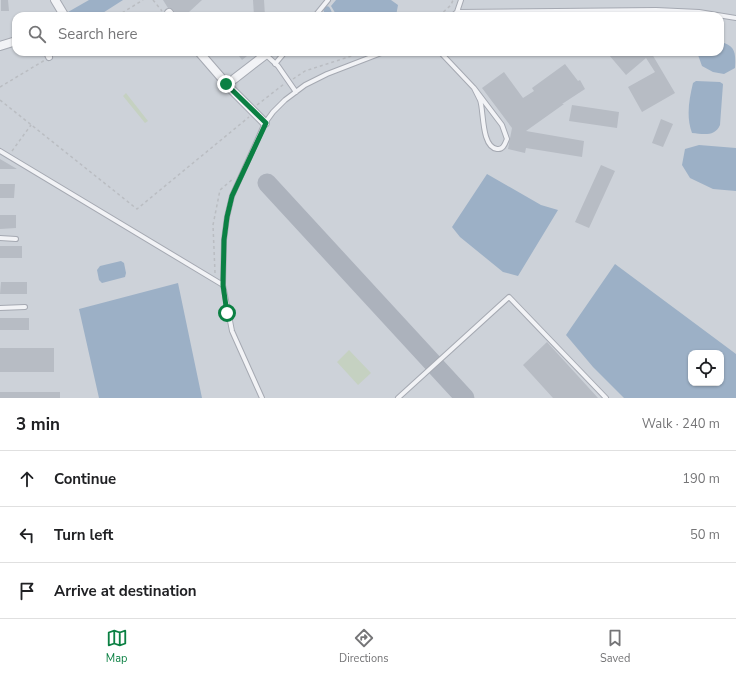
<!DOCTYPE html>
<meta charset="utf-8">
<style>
:root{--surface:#fff;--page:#f2f2f2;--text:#202124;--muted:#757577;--line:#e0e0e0;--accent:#0b8043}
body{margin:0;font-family:"Nunito Sans",sans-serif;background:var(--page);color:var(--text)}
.controls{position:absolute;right:12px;bottom:12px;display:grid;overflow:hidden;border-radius:8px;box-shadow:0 1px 3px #0004}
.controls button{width:36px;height:36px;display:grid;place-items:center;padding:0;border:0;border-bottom:1px solid var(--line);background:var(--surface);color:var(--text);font:20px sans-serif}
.stop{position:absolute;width:12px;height:12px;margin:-9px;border:3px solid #0b8043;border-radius:50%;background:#fff}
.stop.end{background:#0b8043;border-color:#fff;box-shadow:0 1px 4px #0008}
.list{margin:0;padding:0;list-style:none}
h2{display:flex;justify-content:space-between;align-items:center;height:52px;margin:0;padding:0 16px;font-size:17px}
h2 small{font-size:13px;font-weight:400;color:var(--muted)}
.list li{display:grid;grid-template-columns:26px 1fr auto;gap:12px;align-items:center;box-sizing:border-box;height:56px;padding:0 16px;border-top:1px solid var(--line)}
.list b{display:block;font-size:15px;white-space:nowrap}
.list em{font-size:13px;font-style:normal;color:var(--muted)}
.icon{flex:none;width:22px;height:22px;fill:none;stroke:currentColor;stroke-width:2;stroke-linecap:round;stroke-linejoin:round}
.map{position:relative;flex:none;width:736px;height:398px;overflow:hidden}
.search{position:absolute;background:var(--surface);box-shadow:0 1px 3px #0004;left:12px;right:12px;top:12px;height:44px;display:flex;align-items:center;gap:10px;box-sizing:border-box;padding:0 14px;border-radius:12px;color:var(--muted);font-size:15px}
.sheet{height:220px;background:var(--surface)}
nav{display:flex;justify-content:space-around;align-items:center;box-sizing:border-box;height:56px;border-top:1px solid var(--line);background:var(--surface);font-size:11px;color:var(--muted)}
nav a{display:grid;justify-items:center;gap:2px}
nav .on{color:var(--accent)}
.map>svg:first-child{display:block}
.built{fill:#cdd2d9;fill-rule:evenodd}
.green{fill:#c5d1c1}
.water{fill:#9cb0c6;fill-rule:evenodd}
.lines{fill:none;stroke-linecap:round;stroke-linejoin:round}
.canal{stroke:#9cb0c6;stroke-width:7}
.taxiway{stroke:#acb2bc;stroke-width:19}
.building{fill:#b7bcc4}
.service-casing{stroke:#a5a9b2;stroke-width:6}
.pedestrian-casing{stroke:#a5a9b2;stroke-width:8}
.minor-casing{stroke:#a5a9b2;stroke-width:10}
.path{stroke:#babdc2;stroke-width:1.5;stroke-dasharray:3 3;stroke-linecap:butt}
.service{stroke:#f2f3f6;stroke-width:4}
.pedestrian{stroke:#f2f3f6;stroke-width:6}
.minor{stroke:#f2f3f6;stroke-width:8}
.route{stroke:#0b8043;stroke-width:5}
</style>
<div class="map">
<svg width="736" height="398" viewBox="0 0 736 398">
<rect width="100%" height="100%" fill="#dfe2e8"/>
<path class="built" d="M 0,0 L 736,0 L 736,398 L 0,398 ZM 16,16 L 720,16 L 720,52 L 16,52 ZM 691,353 L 721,353 L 721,383 L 691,383 Z"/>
<path class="green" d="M 126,93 L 148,121 L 145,123 L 123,96 Z
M 349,350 L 371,373 L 358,385 L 337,362 Z"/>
<path class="water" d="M 89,0 L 123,0 L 98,16 L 61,16 Z
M 336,0 L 391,0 L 398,5 L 396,16 L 337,16 L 331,6 Z
M 720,42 C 735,45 736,52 735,68 L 724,74 L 713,72 L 702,66 L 698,55 L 698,52 L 720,52 Z
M 696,81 L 720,82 L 723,84 L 720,125 C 715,137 703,134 692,133 C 686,117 689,100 693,83 Z
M 699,145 L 736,148 L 736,191 L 713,189 L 690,178 L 682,165 L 685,149 Z
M 487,174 L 541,205 L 558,210 L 518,276 L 503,272 L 460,237 L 452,227 Z
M 121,261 L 124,263 L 126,273 L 125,277 L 102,283 L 99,280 L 97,270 L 100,266 Z
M 615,264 L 736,354 L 736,398 L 624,398 L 593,367 L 566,335 ZM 691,353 L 721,353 L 721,383 L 691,383 Z
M 178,283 L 202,398 L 99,398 L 79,309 Z"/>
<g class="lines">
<path class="canal" d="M 327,10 L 328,12"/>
<path class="taxiway" d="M 267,183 L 465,398"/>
</g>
<path class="building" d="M 1,0 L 8,0 L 9,11 L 1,11 Z
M 163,0 L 202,0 L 189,12 L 194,16 L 177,16 L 173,10 L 168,8 Z
M 253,0 L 264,0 L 265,16 L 254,16 Z
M 236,52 L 252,52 L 242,60 Z
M 612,52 L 654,52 L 652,54 L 675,93 L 642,112 L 628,87 L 655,72 L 646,58 L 626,75 L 609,55 Z
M 565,64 L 578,81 L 580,80 L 585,89 L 562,104 L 564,104 L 526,131 L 584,141 L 582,157 L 526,148 L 525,153 L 508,149 L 512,128 L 482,88 L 504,72 L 523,98 L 534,91 L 532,88 Z
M 572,105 L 619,112 L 617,128 L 569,121 Z
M 661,119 L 673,124 L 663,147 L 652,143 Z
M 0,159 L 17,169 L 0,169 Z
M 601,165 L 615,171 L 589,228 L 575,222 Z
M 0,184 L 15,184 L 14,198 L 0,198 Z
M 0,215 L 16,215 L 16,228 L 0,229 Z
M 0,246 L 22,246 L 22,258 L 0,258 Z
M 1,282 L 27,282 L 27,294 L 0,294 Z
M 0,318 L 29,318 L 29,330 L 0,330 Z
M 547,342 L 598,398 L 553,398 L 523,365 Z
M 0,348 L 54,348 L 54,372 L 0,372 Z
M 0,392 L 60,392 L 60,398 L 0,398 Z"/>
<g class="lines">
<defs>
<path id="service" d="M 457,12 L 461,0
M 315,16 L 328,0
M 452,16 L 457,12 L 656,10 L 699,12 L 736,18
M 440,52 L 474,88 L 502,125 L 507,139 C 505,144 503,150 497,149 C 481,147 484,110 480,100 C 478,96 476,92 474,88
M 265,54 L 278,66 L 296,92
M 275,64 L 285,52
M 0,151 L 223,285 L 232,331 L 262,398
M 0,238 L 16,239
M 223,285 L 224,240 L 227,217 L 232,196 L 265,123 L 273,112 L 285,100 L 305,85 L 327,74 L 384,52
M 0,308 L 25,307
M 398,398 L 509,297 L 606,398"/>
<path id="pedestrian" d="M 47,52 L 49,57"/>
<path id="minor" d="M 55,0 L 64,15 L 61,16
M 169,13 L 171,16
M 0,46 L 16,41
M 199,52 L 231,89 L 265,123
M 234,79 L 265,55"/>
</defs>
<use href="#service" class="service-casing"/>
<use href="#pedestrian" class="pedestrian-casing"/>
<use href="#minor" class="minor-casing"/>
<path class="path" d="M 153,0 L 162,11
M 117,16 L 143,0
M 439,16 L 451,5 L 453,0
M 293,79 L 305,71 L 364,52
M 0,87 L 45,60
M 0,100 L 137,209 L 249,117
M 257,105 L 284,84
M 12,151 L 31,125
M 215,273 L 213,225 L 220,190 L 234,178"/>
<use href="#service" class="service"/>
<use href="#pedestrian" class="pedestrian"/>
<use href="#minor" class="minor"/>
</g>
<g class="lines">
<path class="route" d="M 226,84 L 266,123 L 232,196 L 227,217 L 224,240 L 223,285 L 227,313"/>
</g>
</svg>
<div class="controls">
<button><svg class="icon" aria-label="locate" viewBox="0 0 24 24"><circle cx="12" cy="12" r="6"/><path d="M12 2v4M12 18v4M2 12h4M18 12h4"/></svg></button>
</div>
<div class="stop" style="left:227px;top:313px"></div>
<div class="stop end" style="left:226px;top:84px"></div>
<div class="search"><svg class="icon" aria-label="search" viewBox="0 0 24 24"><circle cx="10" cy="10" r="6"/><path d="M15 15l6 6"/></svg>Search here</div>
</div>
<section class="sheet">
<h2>3 min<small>Walk · 240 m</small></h2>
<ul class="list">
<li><svg class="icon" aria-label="ahead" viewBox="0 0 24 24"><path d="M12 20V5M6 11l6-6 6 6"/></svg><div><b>Continue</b></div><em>190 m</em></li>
<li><svg class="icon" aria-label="left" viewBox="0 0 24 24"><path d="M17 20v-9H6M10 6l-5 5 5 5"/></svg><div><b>Turn left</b></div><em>50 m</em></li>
<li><svg class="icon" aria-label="arrive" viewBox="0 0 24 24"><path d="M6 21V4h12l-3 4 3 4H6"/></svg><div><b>Arrive at destination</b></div></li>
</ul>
</section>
<nav>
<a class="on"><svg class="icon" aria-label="map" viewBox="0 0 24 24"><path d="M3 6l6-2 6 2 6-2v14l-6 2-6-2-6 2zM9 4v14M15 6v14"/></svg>Map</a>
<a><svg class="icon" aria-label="directions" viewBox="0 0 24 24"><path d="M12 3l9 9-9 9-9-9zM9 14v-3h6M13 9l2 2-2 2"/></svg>Directions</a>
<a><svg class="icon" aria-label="saved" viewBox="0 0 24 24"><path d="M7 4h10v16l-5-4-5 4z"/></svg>Saved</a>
</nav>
